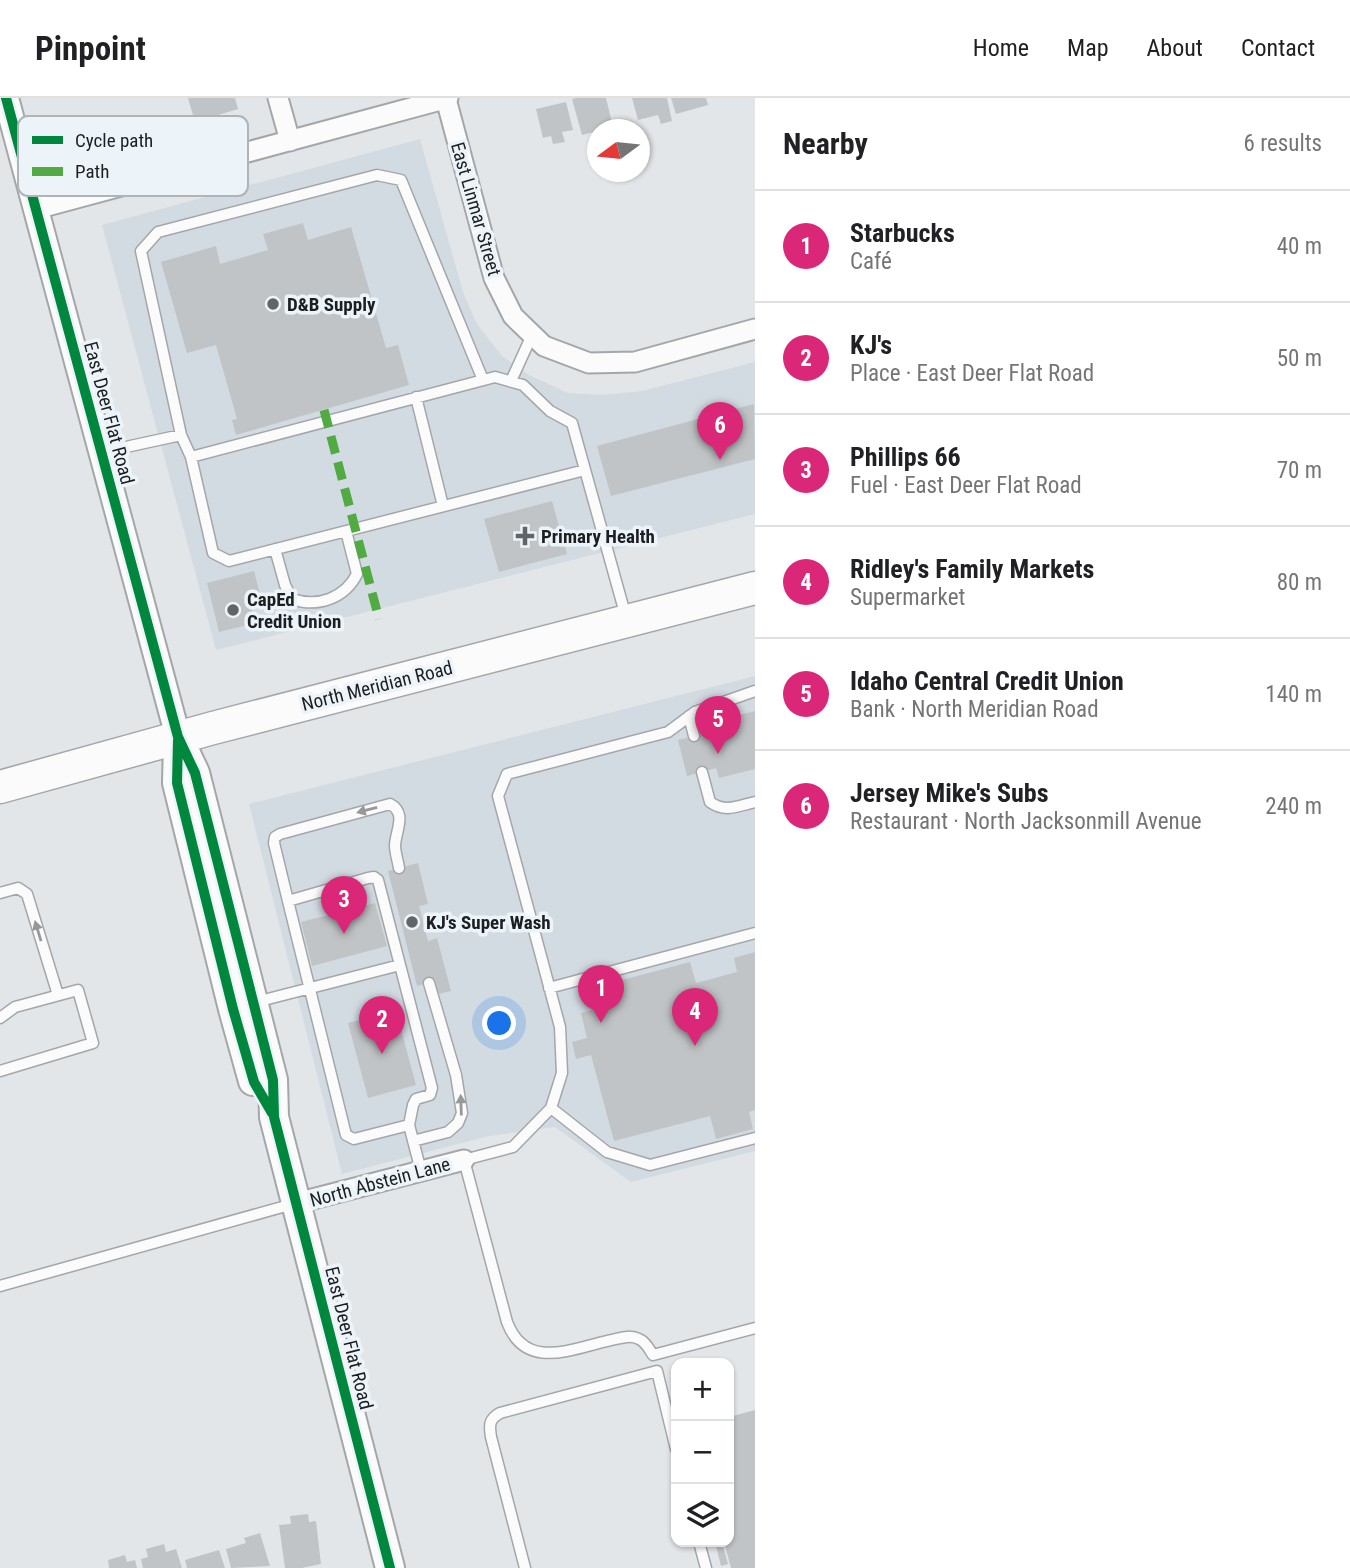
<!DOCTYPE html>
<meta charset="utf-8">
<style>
:root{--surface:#fff;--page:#f6f6f6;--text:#202124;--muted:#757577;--line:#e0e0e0;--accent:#db2777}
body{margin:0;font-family:"Roboto Condensed",sans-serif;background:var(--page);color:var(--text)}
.controls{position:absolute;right:21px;bottom:21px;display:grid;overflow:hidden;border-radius:14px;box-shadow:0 2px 5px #0004}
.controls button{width:63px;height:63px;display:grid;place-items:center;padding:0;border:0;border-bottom:2px solid var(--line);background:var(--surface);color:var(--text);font:35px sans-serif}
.compass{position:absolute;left:587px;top:21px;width:63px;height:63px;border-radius:50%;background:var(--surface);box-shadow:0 2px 5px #0004;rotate:255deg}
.you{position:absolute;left:500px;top:926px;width:24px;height:24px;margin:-18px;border:5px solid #fff;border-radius:50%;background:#1a73e8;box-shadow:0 0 0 10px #1a73e833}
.badge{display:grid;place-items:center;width:46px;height:46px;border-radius:50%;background:var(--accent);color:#fff;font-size:23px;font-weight:700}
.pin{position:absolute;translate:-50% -58px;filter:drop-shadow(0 2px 4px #0008)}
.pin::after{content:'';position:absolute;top:37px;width:24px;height:21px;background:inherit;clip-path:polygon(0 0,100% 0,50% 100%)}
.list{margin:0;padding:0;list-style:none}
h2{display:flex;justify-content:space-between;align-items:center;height:91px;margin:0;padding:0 28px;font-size:30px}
h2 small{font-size:23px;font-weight:400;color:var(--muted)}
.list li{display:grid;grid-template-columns:46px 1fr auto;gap:21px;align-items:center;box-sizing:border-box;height:112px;padding:0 28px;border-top:2px solid var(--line)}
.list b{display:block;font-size:26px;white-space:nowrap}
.list p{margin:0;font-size:23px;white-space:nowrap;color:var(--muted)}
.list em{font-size:23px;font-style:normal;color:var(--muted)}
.icon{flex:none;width:38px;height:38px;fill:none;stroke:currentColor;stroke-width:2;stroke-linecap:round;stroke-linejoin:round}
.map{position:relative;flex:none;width:755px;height:1470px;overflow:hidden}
header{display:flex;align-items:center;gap:42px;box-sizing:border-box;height:98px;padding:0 35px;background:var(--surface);border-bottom:2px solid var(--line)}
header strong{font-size:33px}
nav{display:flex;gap:38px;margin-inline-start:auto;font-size:24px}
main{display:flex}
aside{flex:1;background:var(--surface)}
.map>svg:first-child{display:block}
.built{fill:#d2dbe2}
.building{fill:#c1c4c6}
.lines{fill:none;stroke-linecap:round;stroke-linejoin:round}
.service-casing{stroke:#a4a7a9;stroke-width:13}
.minor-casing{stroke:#a4a7a9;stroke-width:23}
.tertiary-casing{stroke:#a4a7a9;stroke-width:28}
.secondary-casing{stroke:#a4a7a9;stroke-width:32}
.primary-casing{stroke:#a4a7a9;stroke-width:35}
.service{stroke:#fbfbfc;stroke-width:10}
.minor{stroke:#fbfbfc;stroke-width:19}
.tertiary{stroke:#fbfbfc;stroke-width:24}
.secondary{stroke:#fbfbfc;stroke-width:28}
.primary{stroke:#fbfbfc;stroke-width:32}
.quiet{stroke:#52aa43;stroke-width:9;stroke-dasharray:18 9;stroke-linecap:butt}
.cycleway-casing{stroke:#edf4f9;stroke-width:15}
.cycleway{stroke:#00873e;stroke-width:10}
.oneway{fill:#979899}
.poi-dot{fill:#626567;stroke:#edf4f9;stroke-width:2.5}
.labels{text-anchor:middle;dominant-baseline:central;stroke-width:7;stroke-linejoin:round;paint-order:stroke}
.street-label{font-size:19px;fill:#1c1f21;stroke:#edf4f9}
.poi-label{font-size:19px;font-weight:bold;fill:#1c1f21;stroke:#edf4f9;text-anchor:start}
.key{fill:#edf4f9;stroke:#aeb4b8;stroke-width:2}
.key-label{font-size:19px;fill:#1c1f21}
</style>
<header>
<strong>Pinpoint</strong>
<nav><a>Home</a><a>Map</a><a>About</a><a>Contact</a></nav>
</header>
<main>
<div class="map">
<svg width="755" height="1470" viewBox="0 0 755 1470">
<rect width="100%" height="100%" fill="#e3e6e9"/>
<path class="built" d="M 420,41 L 463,194 L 477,226 L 502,258 L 529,277 L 568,295 L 601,297 L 642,293 L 755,264 L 755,416 L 216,552 L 102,127 Z
M 755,578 L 755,1053 L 631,1084 L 555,1029 L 489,1038 L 342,1076 L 249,706 Z"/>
<path class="building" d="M 188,0 L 235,0 L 238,11 L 195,24 Z
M 576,0 L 606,0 L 613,29 L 582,37 L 572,1 Z
M 632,0 L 667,0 L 672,23 L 661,26 L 658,17 L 638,22 Z
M 671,0 L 706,0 L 708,7 L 676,16 Z
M 566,4 L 573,32 L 562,34 L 565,44 L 553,46 L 551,38 L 543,40 L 536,11 Z
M 303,125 L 308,142 L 351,129 L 386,250 L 398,247 L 409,287 L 236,337 L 232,322 L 237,321 L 216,247 L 187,255 L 161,164 L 216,148 L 220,166 L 268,152 L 263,136 Z
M 754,306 L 755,361 L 611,398 L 597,348 Z
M 552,403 L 567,456 L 499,474 L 484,421 Z
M 254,473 L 260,496 L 249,498 L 256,525 L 219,534 L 207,485 Z
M 755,613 L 755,671 L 719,680 L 716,670 L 687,678 L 678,642 L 706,635 L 703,626 Z
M 418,765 L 428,806 L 419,808 L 428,843 L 437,840 L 451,893 L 438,896 L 435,883 L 417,888 L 388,773 Z
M 375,805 L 387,848 L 312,868 L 301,824 Z
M 755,854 L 755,1012 L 749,1014 L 753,1031 L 716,1041 L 710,1018 L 614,1043 L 591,957 L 576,961 L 572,944 L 587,940 L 581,915 L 616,905 L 611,885 L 690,864 L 696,885 L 737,874 L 734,860 Z
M 396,913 L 416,987 L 368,1000 L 348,925 Z
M 755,1312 L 755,1470 L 731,1470 L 724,1444 L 729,1444 L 729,1319 Z
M 308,1416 L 309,1424 L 316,1423 L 321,1466 L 302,1470 L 285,1470 L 279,1427 L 291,1426 L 290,1418 Z
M 260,1435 L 270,1468 L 231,1470 L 226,1451 L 246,1445 L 244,1440 Z
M 715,1444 L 722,1444 L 728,1466 L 721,1468 Z
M 164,1446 L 166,1454 L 176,1451 L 182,1470 L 143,1470 L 141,1461 L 148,1459 L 146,1451 Z
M 219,1452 L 225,1470 L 187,1470 L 185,1462 Z
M 125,1457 L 127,1464 L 135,1462 L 137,1470 L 109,1470 L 108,1462 Z"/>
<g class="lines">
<defs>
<path id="service" d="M 483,282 L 401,82 L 377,77 L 158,134 L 141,153 L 181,337 L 191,359 L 213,455 L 229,463 L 585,372
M 511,283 L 532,237
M 416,299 L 443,408
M 103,354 L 181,337
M 191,359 L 495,279 L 523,287 L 550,313 L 572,325 L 626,519
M 275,451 L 285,487 L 292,501 C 318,510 345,500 357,476 L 346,433
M 755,593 L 695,614 L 668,634 L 507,676 L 498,698 L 560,929 L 562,975 L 551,1010 L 607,1054 L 650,1067 L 755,1040
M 689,618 L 694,638
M 702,674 L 710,704 C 725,715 738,708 755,704
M 0,795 L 18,790 L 27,796 L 58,897
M 288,803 L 274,745 L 275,739 L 280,736 L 390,706 C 407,715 396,732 395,747 C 395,755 398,763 399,770
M 400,867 L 432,990 L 430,997 L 416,1001 L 413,1007 L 409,1027
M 549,890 L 755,835
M 256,904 L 400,867 L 378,782 L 374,779 L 368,780 L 288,803 L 346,1037 L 354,1041 L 409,1027 L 421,1073
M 0,920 L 15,909 L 78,892 L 93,945 L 0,973
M 551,1010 L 513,1049 L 464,1062 L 507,1224 C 525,1272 569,1252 607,1243 C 618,1241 629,1236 639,1241 C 646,1244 649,1251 653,1257 L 755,1230
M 413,1043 L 448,1034 L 458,1025 L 462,1015 L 456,977 L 429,885
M 0,1188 L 293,1106
M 699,1444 L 706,1470
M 525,1470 L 491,1339 C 489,1327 489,1321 500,1315 L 657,1273 L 676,1351"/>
<path id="minor" d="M 278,0 L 290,43
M 446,1 L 494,180 L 513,218 L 544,248 L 589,265 L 635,264 L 755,231
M 36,111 L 448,0
M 297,1105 L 464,1062"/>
<path id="tertiary" d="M 6,0 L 178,639"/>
<path id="secondary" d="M 178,639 L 195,675 L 273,982 L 274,1019 L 390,1470
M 178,644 L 177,685 L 233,911 L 253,983"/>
<path id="primary" d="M 0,689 L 213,630 L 755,490"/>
</defs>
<use href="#service" class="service-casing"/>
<use href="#minor" class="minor-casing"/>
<use href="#tertiary" class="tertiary-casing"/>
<use href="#secondary" class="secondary-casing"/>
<use href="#primary" class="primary-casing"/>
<use href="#service" class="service"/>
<use href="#minor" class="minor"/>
<use href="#tertiary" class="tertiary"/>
<use href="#secondary" class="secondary"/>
<use href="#primary" class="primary"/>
<path class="quiet" d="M 324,312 L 379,521"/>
<defs>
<path id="cycleway" d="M 6,0 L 178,639 L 195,675 L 273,982 L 274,1019 L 390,1470
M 178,642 L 177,685 L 233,911 L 254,984 L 272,1015"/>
</defs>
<use href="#cycleway" class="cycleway-casing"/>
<use href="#cycleway" class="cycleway"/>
</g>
<defs><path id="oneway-solid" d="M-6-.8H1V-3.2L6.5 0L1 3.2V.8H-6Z" transform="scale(1.75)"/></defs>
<g class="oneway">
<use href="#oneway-solid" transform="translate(367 712) rotate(165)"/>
<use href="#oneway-solid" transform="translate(38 833) rotate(-107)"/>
<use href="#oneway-solid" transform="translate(461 1007) rotate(-92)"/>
</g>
<g class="poi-dot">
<circle cx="273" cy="206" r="7"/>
<path d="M521.5 427.5h7v7h7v7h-7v7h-7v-7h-7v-7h7z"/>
<circle cx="233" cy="512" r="7"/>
<circle cx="412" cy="824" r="7"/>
</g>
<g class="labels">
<g class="street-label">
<text transform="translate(476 111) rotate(74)">East Linmar Street</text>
<text transform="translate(109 315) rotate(75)">East Deer Flat Road</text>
<text transform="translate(377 588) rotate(-14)">North Meridian Road</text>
<text transform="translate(380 1084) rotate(-15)">North Abstein Lane</text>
<text transform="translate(349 1240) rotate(76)">East Deer Flat Road</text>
</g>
<g class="poi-label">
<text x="287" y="206">D&amp;B Supply</text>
<text x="541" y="438">Primary Health</text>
<text x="247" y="501">CapEd<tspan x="247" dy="22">Credit Union</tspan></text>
<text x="426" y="824">KJ's Super Wash</text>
</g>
</g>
<rect x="18" y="18" width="230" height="80" rx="10" class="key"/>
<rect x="32" y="38" width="31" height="8" fill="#00873e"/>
<rect x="32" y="69" width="31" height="9" fill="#52aa43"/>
<g class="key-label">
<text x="75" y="49">Cycle path</text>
<text x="75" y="80">Path</text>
</g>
</svg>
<div class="controls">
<button>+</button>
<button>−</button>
<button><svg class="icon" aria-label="layers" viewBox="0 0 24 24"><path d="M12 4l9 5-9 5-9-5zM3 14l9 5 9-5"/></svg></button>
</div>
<svg class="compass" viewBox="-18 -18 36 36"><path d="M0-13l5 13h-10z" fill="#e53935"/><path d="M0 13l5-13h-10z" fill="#757577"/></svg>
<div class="you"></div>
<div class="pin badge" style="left:601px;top:925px">1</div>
<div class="pin badge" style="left:382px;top:956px">2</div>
<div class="pin badge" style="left:344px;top:836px">3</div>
<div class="pin badge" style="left:695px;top:948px">4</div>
<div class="pin badge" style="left:718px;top:656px">5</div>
<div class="pin badge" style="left:720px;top:362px">6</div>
</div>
<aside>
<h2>Nearby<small>6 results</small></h2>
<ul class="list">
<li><span class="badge">1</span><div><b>Starbucks</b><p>Café</p></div><em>40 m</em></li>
<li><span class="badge">2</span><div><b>KJ's</b><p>Place · East Deer Flat Road</p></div><em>50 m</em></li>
<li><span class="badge">3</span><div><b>Phillips 66</b><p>Fuel · East Deer Flat Road</p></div><em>70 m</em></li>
<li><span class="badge">4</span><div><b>Ridley's Family Markets</b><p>Supermarket</p></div><em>80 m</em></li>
<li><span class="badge">5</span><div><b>Idaho Central Credit Union</b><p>Bank · North Meridian Road</p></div><em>140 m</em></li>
<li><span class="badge">6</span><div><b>Jersey Mike's Subs</b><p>Restaurant · North Jacksonmill Avenue</p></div><em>240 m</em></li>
</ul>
</aside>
</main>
